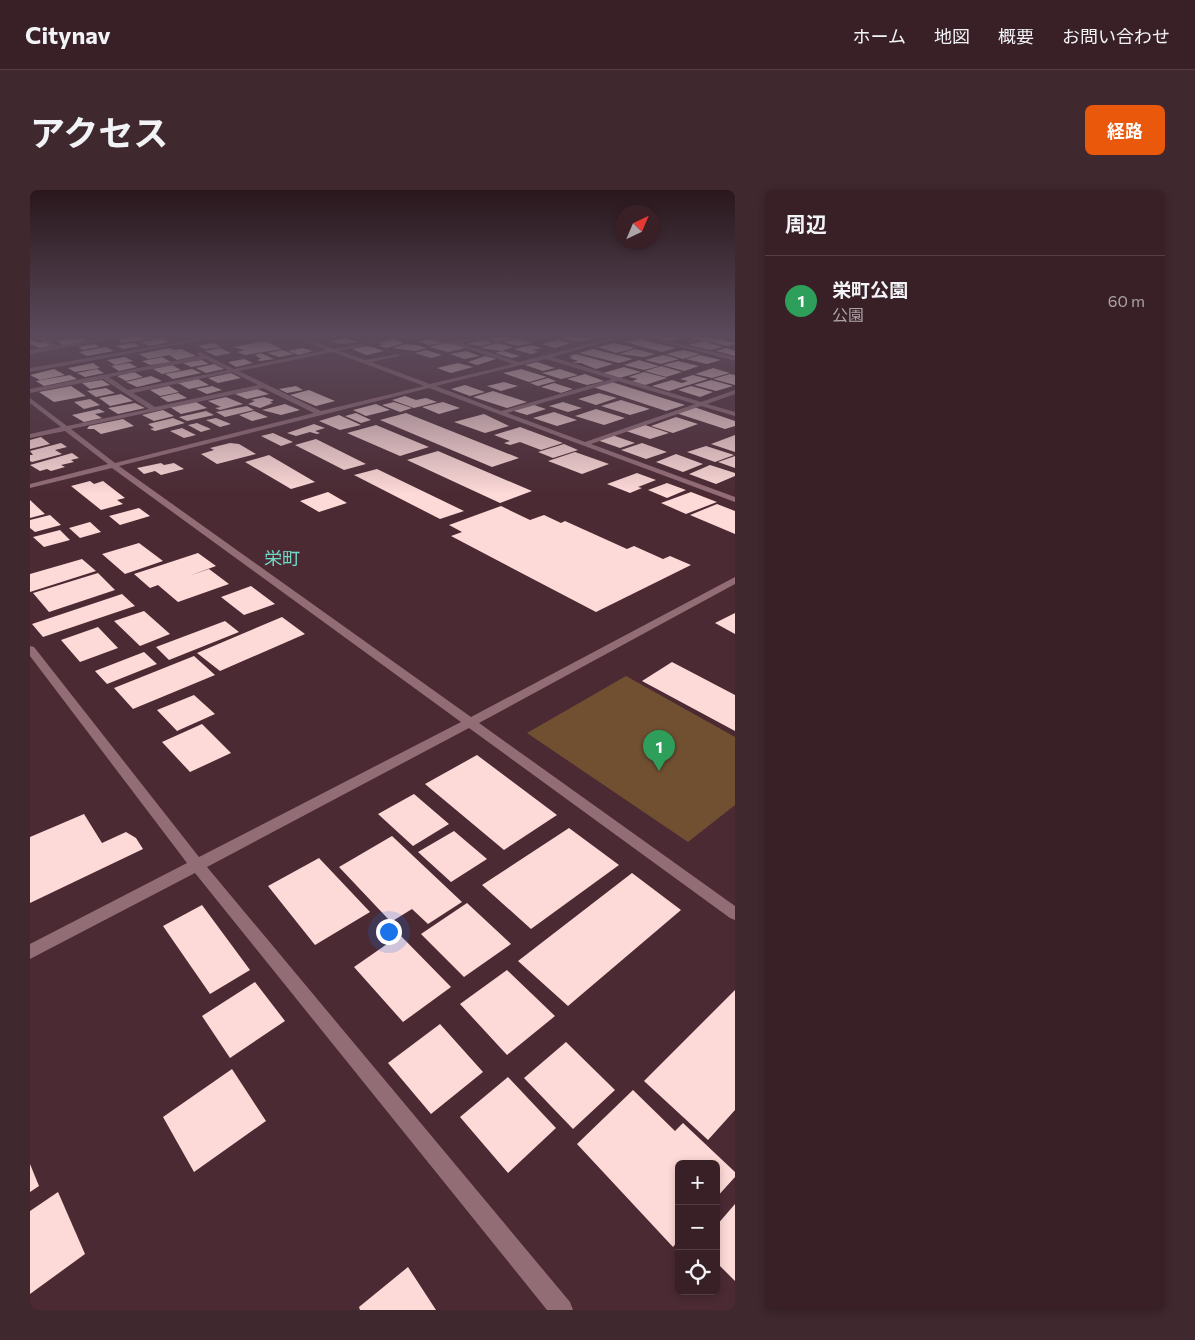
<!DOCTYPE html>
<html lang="ja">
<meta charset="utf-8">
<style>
:root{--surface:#382026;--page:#3f282e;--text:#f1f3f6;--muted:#aba3a7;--line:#523e43;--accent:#ea580c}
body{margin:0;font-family:Commissioner,"Noto Sans JP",sans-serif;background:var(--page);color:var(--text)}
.controls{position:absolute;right:15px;bottom:15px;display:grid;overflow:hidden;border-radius:8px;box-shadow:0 2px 8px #0003}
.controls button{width:45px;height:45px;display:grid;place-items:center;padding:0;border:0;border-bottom:1px solid var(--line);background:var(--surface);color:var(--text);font:25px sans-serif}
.compass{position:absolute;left:585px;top:15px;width:45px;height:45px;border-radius:50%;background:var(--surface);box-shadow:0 2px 8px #0003;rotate:44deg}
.you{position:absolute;left:358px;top:741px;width:18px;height:18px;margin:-12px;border:4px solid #fff;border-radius:50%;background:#1a73e8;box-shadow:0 0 0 8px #1a73e833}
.badge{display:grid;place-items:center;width:32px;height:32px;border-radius:50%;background:var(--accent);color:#fff;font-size:16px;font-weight:700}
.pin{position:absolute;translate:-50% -41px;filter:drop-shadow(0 1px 2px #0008)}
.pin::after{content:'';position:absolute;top:26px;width:18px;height:15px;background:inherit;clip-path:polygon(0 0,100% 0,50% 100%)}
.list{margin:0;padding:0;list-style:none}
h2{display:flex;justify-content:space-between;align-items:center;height:65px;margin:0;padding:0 20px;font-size:21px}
h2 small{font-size:16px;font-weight:400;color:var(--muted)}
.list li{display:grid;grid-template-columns:32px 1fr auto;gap:15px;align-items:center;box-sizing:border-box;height:90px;padding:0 20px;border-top:1px solid var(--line)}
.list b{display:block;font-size:19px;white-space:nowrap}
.list p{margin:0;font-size:16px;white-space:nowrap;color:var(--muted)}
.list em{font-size:16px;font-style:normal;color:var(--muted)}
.icon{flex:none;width:28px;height:28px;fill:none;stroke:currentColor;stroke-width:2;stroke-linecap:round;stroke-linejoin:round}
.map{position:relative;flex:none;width:705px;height:1120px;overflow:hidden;border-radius:8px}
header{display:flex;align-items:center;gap:30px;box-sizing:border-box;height:70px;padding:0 25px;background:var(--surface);border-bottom:1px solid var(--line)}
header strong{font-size:24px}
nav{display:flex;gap:28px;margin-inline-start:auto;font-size:18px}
.intro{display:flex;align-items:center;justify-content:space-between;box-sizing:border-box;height:120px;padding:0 30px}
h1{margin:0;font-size:35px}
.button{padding:12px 22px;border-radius:8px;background:var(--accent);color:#fff;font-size:18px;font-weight:700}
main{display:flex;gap:30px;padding:0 30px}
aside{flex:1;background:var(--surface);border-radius:8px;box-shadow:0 2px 8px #0003}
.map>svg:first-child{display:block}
.green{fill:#715032}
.building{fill:#fdd9d7}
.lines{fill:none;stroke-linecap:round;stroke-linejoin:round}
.minor{fill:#936d76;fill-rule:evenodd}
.labels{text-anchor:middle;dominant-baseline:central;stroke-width:5;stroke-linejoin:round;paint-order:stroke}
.far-quarter-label{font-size:18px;fill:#72d9c9;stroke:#4b2a33}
</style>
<header>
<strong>Citynav</strong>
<nav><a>ホーム</a><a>地図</a><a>概要</a><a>お問い合わせ</a></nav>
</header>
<div class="intro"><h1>アクセス</h1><a class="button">経路</a></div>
<main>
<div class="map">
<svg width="705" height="1120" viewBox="0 0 705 1120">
<rect width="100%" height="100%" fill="#4b2a33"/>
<path class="green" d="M 596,486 L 705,547 L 705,615 L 658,652 L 497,543 Z"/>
<path class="building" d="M 51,147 L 57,151 L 33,155 L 27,151 Z
M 105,147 L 122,148 L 93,153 L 87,150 Z
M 465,147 L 476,147 L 482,148 L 467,152 L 456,149 Z
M 537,147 L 559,147 L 565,148 L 549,152 L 532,148 Z
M 623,147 L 649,147 L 653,148 L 639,151 Z
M 667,147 L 679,147 L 688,149 L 678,152 L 662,148 Z
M 130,148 L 139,152 L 119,156 L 111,152 Z
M 316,148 L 329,152 L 311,154 L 301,151 Z
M 0,149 L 9,153 L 14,152 L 21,156 L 10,158 L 0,154 Z
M 364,149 L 374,153 L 357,158 L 349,156 L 354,154 L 349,153 Z
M 402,149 L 413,153 L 398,155 L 388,151 Z
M 487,149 L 502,153 L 487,156 L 473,152 Z
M 610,149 L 646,158 L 632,162 L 595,152 Z
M 690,149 L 705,153 L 705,154 L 697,156 L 680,152 Z
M 453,150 L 463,153 L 451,156 L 436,154 Z
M 528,150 L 541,153 L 525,158 L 512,154 Z
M 235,151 L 252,159 L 215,165 L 207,162 L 215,160 L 203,157 Z
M 672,151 L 693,157 L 680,160 L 659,155 Z
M 103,153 L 110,156 L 93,159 L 86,156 Z
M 184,153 L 191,157 L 175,159 L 168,156 Z
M 415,153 L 423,154 L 436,158 L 418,162 L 399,157 Z
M 467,153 L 483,157 L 471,161 L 450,158 Z
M 584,153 L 605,158 L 586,163 L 568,157 Z
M 65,154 L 70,157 L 53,160 L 48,157 Z
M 375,154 L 386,155 L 397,158 L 385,161 L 363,158 Z
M 501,155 L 512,158 L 502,160 L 508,162 L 501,164 L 483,159 Z
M 336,156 L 342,157 L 354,161 L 337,165 L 322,159 Z
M 76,157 L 84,161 L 57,166 L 49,162 Z
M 140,158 L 144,160 L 151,159 L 166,166 L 147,170 L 139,165 L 118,169 L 109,164 Z
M 190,158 L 201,163 L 186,166 L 175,161 Z
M 272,158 L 283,161 L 269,165 L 258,161 Z
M 696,158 L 705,161 L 705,166 L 686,161 Z
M 563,159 L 603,169 L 589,173 L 549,163 Z
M 605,159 L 625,164 L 614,167 L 589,164 Z
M 252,160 L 264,164 L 249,167 L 237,163 Z
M 396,160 L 412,165 L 401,168 L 385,163 Z
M 653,160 L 670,164 L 653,169 L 636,164 Z
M 436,161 L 450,166 L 434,169 L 420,164 Z
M 473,161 L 490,166 L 482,168 L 465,163 Z
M 231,163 L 244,169 L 230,171 L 227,170 L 231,169 L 225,165 Z
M 546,164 L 583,174 L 566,179 L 551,173 L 542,173 L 548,171 L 539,168 L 543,167 L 539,166 Z
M 633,165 L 649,169 L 631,174 L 615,170 Z
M 670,165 L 691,170 L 677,174 L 656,169 Z
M 455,166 L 466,169 L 447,175 L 438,172 Z
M 95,167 L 103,171 L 85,175 L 77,170 Z
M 132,167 L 141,172 L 120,175 L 112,171 Z
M 214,169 L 223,173 L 206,177 L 198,172 Z
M 172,170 L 179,174 L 161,177 L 153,173 Z
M 609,170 L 629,176 L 614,180 L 594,175 Z
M 648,171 L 669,176 L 654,181 L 633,175 Z
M 507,172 L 525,178 L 513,181 L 495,175 Z
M 63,173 L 70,178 L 45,182 L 38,178 Z
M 99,173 L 107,177 L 89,181 L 81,176 Z
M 428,173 L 443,177 L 421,183 L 407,178 Z
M 184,174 L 194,179 L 176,183 L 166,178 Z
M 142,175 L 151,180 L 132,184 L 123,179 Z
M 631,176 L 652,182 L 636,187 L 615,181 Z
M 594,177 L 611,182 L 589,188 L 573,183 Z
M 683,178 L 700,183 L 682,188 L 665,184 Z
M 24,179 L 35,185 L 10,190 L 0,185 Z
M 67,179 L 74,183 L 55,187 L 47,183 Z
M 162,179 L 171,183 L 143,189 L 135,184 Z
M 491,179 L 517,187 L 499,192 L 473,183 Z
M 530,179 L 548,185 L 531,189 L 512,183 Z
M 104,182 L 113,187 L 96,191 L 87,186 Z
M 614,182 L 637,188 L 615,195 L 602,191 L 608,189 L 599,187 Z
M 201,183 L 211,188 L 188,193 L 178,188 Z
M 555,184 L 574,191 L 557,195 L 537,189 Z
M 700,184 L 705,185 L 705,195 L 683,189 Z
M 40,185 L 47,189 L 14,196 L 6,191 Z
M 663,185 L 678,189 L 639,201 L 622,196 L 642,190 L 652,193 L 658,191 L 650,189 Z
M 121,186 L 132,191 L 107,197 L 96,192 Z
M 518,188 L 526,191 L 508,196 L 500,193 Z
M 168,189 L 179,195 L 159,199 L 148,193 Z
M 72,190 L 80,195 L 60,199 L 52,193 Z
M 681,190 L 703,196 L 686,201 L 664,195 Z
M 474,192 L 488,196 L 471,201 L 457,196 Z
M 582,192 L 655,215 L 636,221 L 563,197 Z
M 524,193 L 543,199 L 531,203 L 511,197 Z
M 435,195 L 455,202 L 440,206 L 421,199 Z
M 41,196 L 56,206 L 24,212 L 9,202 Z
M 139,196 L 149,202 L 130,206 L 120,200 Z
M 182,196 L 192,200 L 177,204 L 166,199 Z
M 266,196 L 273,200 L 257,203 L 249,199 Z
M 661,196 L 683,202 L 670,207 L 648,200 Z
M 76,198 L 85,203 L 66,207 L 57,201 Z
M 227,199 L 239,204 L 217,209 L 205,204 Z
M 279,200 L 305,211 L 286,216 L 260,205 Z
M 463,201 L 497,212 L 477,218 L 443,207 Z
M 148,203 L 157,208 L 138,212 L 130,207 Z
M 569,203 L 587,208 L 566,215 L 548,209 Z
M 91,204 L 103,211 L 80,216 L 69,208 Z
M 375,206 L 386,210 L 396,208 L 407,212 L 384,218 L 362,210 Z
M 196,207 L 213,214 L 190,220 L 185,218 L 191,217 L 178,211 Z
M 234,207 L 244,210 L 240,212 L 243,213 L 230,218 L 218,214 L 225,211 L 221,210 Z
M 60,209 L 70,215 L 54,219 L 44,212 Z
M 591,210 L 620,219 L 600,225 L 571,216 Z
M 166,212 L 177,218 L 151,224 L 140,217 Z
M 364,212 L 382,218 L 370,222 L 352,215 Z
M 413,212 L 430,218 L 409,224 L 392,217 Z
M 533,212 L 552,218 L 538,222 L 519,216 Z
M 105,213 L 115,218 L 88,224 L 78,218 Z
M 255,214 L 270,220 L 251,225 L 232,220 Z
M 346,214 L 360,220 L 336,226 L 323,220 Z
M 501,214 L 516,219 L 497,225 L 481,220 Z
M 217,216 L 224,220 L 195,227 L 186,222 Z
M 664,217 L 705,231 L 705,236 L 695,239 L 646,223 Z
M 69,219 L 75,222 L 65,224 L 72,228 L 54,232 L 42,225 Z
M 566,219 L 595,228 L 574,235 L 545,226 Z
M 133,220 L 144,226 L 124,231 L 112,225 Z
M 176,221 L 184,225 L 157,231 L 149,227 Z
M 224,221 L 238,227 L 222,231 L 209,225 Z
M 524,222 L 547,230 L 527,236 L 503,228 Z
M 326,223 L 341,230 L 331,233 L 315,226 Z
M 376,223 L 489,268 L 462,277 L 350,230 Z
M 454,224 L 479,236 L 455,243 L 424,232 Z
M 309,225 L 331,235 L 310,240 L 289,231 Z
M 646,227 L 668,234 L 643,243 L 621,236 Z
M 143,228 L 155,233 L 125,241 L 120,239 L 124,238 L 118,234 Z
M 186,228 L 201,234 L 190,237 L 176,230 Z
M 93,229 L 104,236 L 71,244 L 64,239 L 57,239 L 59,236 Z
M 167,233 L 181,239 L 171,242 L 158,235 Z
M 284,234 L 295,238 L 285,241 L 290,243 L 287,244 L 280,242 L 266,246 L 257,243 Z
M 346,235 L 399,257 L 370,266 L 317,243 Z
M 615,235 L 639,243 L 620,249 L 596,241 Z
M 490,237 L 533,253 L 511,260 L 490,252 L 480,255 L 474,253 L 480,251 L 464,245 Z
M 152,238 L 166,245 L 154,248 L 140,241 Z
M 243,243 L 263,252 L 251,256 L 231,246 Z
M 582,245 L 605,253 L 590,258 L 567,250 Z
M 705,245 L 705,262 L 681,254 Z
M 11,247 L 20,254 L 0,259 L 0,250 Z
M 286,249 L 336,274 L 314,280 L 265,255 Z
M 31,253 L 37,257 L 25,260 L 32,264 L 2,272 L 0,271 L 0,265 L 3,265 L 0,261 Z
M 200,253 L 209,254 L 226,264 L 187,274 L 171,264 L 184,260 L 180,258 Z
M 612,253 L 637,262 L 616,269 L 591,260 Z
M 534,254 L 548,260 L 523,268 L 508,262 Z
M 676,256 L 704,265 L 685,272 L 657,262 Z
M 408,261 L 502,301 L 470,313 L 377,270 Z
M 545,262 L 579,274 L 552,284 L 518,271 Z
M 42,263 L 49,268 L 41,270 L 44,272 L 31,275 L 35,277 L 21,281 L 17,279 L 10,281 L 0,275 Z
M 646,264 L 673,274 L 653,282 L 626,272 Z
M 239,265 L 285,292 L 261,299 L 215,272 Z
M 705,266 L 705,278 L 688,272 Z
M 131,273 L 134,275 L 144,273 L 154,279 L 131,285 L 125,281 L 114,284 L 107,278 Z
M 680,275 L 705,283 L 705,286 L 686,294 L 659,284 Z
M 347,279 L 434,321 L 410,329 L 324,285 Z
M 607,283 L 626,290 L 608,297 L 612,298 L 600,303 L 577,294 Z
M 60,291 L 64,294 L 73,291 L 95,308 L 87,310 L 93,314 L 71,320 L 41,296 Z
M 637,293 L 656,300 L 637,308 L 618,300 Z
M 298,302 L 317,313 L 289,322 L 270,311 Z
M 661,302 L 687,312 L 656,324 L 631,313 Z
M 0,310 L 15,324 L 0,328 Z
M 687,314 L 705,321 L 705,344 L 660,325 Z
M 471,316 L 500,330 L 514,325 L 531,333 L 535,331 L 597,359 L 604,356 L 633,369 L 640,366 L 661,375 L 566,422 L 421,346 L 432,342 L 419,335 Z
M 109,318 L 120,326 L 90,335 L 79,326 Z
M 20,325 L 31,335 L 5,342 L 0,338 L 0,330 Z
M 60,332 L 71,342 L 50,348 L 39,338 Z
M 30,340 L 40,350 L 14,357 L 3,347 Z
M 109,353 L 133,371 L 95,384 L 72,364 Z
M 168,363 L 186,376 L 159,386 L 179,379 L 199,394 L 148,412 L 128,395 L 120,398 L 104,384 Z
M 52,369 L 66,381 L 0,402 L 0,384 Z
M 68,383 L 85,400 L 19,422 L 3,403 Z
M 221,396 L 245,414 L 214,425 L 191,407 Z
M 92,404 L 105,416 L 13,447 L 2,434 Z
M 114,421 L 140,444 L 110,456 L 84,431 Z
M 705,423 L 705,444 L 685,433 Z
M 252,427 L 275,444 L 190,481 L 167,463 Z
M 195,431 L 209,442 L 139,470 L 126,457 Z
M 68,437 L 88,458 L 50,472 L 31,450 Z
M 114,462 L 127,474 L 77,494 L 65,481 Z
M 164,466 L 185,485 L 103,519 L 84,498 Z
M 642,472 L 705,505 L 705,541 L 612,491 Z
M 164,505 L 185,524 L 147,541 L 127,520 Z
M 172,534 L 201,563 L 160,582 L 132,552 Z
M 447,565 L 527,625 L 474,660 L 395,594 Z
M 384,604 L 419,634 L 383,656 L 348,624 Z
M 54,624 L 72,653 L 96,642 L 106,648 L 113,659 L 0,713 L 0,647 Z
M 539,638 L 589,675 L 501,739 L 452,695 Z
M 424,641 L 457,669 L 421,692 L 388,662 Z
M 362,646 L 432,712 L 398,734 L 382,719 L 361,732 L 309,677 Z
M 289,668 L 340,722 L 285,755 L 238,696 Z
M 602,683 L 651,720 L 538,816 L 488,771 Z
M 437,713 L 481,754 L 434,787 L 391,744 Z
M 172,715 L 220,780 L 180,804 L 133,736 Z
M 370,745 L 421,797 L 373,832 L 324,777 Z
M 477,780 L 525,826 L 477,865 L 430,814 Z
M 225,792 L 255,831 L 200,868 L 172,826 Z
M 705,800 L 705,920 L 678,950 L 614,891 Z
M 410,834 L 453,882 L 401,924 L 358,873 Z
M 536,852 L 585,900 L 543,939 L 494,888 Z
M 202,879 L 236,931 L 164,982 L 133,927 Z
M 478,887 L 526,938 L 478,983 L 430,927 Z
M 603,900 L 645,941 L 653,933 L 705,982 L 705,987 L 686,1008 L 686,974 L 649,974 L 649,1050 L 643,1057 L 547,954 Z
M 0,974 L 9,996 L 0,1002 Z
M 28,1002 L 55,1064 L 0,1104 L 0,1021 Z
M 705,1014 L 705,1091 L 686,1072 L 686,1036 Z
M 378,1077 L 406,1120 L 330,1120 L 329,1117 Z"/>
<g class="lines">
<path class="minor" d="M 6,147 L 11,147 L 28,156 L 86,147 L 95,147 L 0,164 L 0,160 L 22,157 Z
M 179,147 L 188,147 L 0,182 L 0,178 Z
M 266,147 L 272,147 L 304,159 L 370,147 L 309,161 L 335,170 L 369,164 L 369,166 L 341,172 L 400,194 L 483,174 L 403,147 L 424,152 L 455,147 L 430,153 L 489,172 L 586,147 L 593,147 L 522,167 L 671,212 L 705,200 L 705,204 L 677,214 L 705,222 L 705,226 L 671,216 L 561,254 L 705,307 L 705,312 L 399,198 L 89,276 L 441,527 L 705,387 L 705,394 L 449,533 L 705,716 L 705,730 L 700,728 L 439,538 L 177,677 L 540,1112 L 543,1120 L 517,1120 L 165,683 L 0,769 L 0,754 L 157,673 L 0,466 L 0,456 L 4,457 L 169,667 L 431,532 L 82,278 L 0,298 L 0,294 L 78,274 L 35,241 L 0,248 L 0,244 L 31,237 L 0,213 L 0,208 L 37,236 L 119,219 L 73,189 L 0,203 L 0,199 L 171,166 L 167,164 L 170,162 L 204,179 L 297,160 ZM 303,162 L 394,196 L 291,221 L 209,181 ZM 175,169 L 198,180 L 98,200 L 79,187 ZM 516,169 L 582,189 L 471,221 L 406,196 ZM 202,182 L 228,195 L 125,217 L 103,203 ZM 588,191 L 665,214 L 555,252 L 477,223 ZM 233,198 L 284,223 L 85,273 L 41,239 Z
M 613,147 L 620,147 L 705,167 L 705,171 Z"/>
</g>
<linearGradient id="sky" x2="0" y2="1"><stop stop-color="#29171c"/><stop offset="0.48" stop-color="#5b4a5b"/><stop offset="1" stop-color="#5b4a5b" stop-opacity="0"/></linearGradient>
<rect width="705" height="304" fill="url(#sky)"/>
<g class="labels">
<g class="far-quarter-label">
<text x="252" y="368">栄町</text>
</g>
</g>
</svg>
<div class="controls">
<button>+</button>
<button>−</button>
<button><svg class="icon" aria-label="locate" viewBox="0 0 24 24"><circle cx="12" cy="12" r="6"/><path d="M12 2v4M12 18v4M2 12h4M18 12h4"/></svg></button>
</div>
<svg class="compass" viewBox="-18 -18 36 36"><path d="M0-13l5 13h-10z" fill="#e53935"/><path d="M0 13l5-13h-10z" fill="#aba3a7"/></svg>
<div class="you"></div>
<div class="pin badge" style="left:629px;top:581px;background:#2e9e5b">1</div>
</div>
<aside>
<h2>周辺<small></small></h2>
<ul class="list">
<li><span class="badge" style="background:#2e9e5b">1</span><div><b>栄町公園</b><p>公園</p></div><em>60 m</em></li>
</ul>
</aside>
</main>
